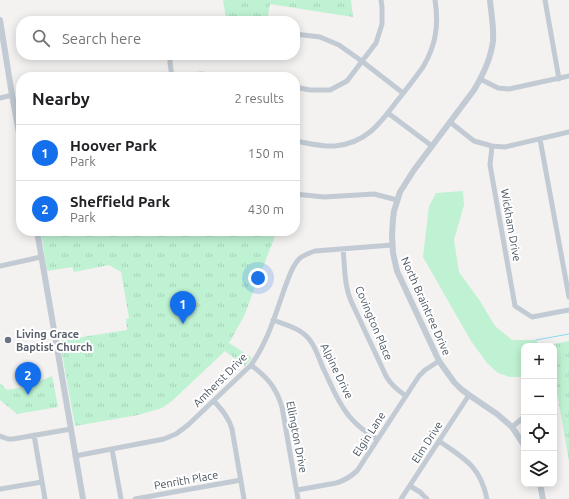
<!DOCTYPE html>
<meta charset="utf-8">
<style>
:root{--surface:#fff;--page:#f2f2f2;--text:#202124;--muted:#757577;--line:#e0e0e0;--accent:#136fec}
body{margin:0;font-family:Ubuntu,sans-serif;background:var(--page);color:var(--text)}
.controls{position:absolute;right:12px;bottom:12px;display:grid;overflow:hidden;border-radius:8px;box-shadow:0 2px 10px #0003}
.controls button{width:36px;height:36px;display:grid;place-items:center;padding:0;border:0;border-bottom:1px solid var(--line);background:var(--surface);color:var(--text);font:20px sans-serif}
.you{position:absolute;left:258px;top:278px;width:14px;height:14px;margin:-10px;border:3px solid #fff;border-radius:50%;background:#1a73e8;box-shadow:0 0 0 6px #1a73e833}
.badge{display:grid;place-items:center;width:26px;height:26px;border-radius:50%;background:var(--accent);color:#fff;font-size:13px;font-weight:700}
.pin{position:absolute;translate:-50% -33px;filter:drop-shadow(0 1px 2px #0008)}
.pin::after{content:'';position:absolute;top:21px;width:14px;height:12px;background:inherit;clip-path:polygon(0 0,100% 0,50% 100%)}
.list{margin:0;padding:0;list-style:none}
h2{display:flex;justify-content:space-between;align-items:center;height:52px;margin:0;padding:0 16px;font-size:17px}
h2 small{font-size:13px;font-weight:400;color:var(--muted)}
.list li{display:grid;grid-template-columns:26px 1fr auto;gap:12px;align-items:center;box-sizing:border-box;height:56px;padding:0 16px;border-top:1px solid var(--line)}
.list b{display:block;font-size:15px;white-space:nowrap}
.list p{margin:0;font-size:13px;white-space:nowrap;color:var(--muted)}
.list em{font-size:13px;font-style:normal;color:var(--muted)}
.icon{flex:none;width:22px;height:22px;fill:none;stroke:currentColor;stroke-width:2;stroke-linecap:round;stroke-linejoin:round}
.map{position:relative;flex:none;width:569px;height:499px;overflow:hidden}
.search{position:absolute;background:var(--surface);box-shadow:0 2px 10px #0003;left:16px;top:16px;width:284px;height:44px;display:flex;align-items:center;gap:10px;box-sizing:border-box;padding:0 14px;border-radius:16px;color:var(--muted);font-size:15px}
.panel{position:absolute;background:var(--surface);box-shadow:0 2px 10px #0003;left:16px;top:72px;width:284px;height:164px;border-radius:16px}
.map>svg:first-child{display:block}
.green{fill:#bff2d3}
.park{fill:url(#park-tufts)}
.lines{fill:none;stroke-linecap:round;stroke-linejoin:round}
.stream{stroke:#8bdaf0;stroke-width:1}
.minor{stroke:#c2cbd3;stroke-width:5}
.tertiary{stroke:#c2cbd3;stroke-width:6}
.worship-dot{fill:#6b7280;stroke:#fff;stroke-width:1.5}
.labels{text-anchor:middle;dominant-baseline:central;stroke-width:4;stroke-linejoin:round;paint-order:stroke}
.street-label{font-size:11px;fill:#485460;stroke:#fff}
.worship-label{font-size:11px;font-weight:bold;fill:#5b616d;stroke:#fff;text-anchor:start}
</style>
<div class="map">
<svg width="569" height="499" viewBox="0 0 569 499">
<defs>
<pattern id="park-tufts" width="24" height="20" patternUnits="userSpaceOnUse"><rect width="24" height="20" fill="#bff2d3"/><path d="M3 7l-1-3M5 7V3M7 7l1-3M15 17l-1-3M17 17v-4M19 17l1-3" fill="none" stroke="#a6d1b8"/></pattern>
</defs>
<rect width="100%" height="100%" fill="#f4f1f1"/>
<path class="green" d="M 463,191 L 464,205 L 454,240 L 459,272 L 480,301 L 495,326 L 512,340 L 536,340 L 539,345 L 540,346 L 524,346 L 524,377 L 510,377 L 498,373 L 487,363 L 471,341 L 423,257 L 429,206 L 436,193 Z"/>
<path class="park" d="M 223,0 L 351,0 L 353,17 L 270,4 L 267,21 L 246,21 L 226,18 Z
M 41,231 L 277,231 L 244,316 L 229,343 L 252,358 L 245,366 L 225,351 L 172,401 L 162,408 L 138,415 L 75,426 L 60,343 L 63,340 L 127,330 L 126,319 L 129,318 L 121,272 L 109,265 L 74,272 L 72,267 L 47,271 Z
M 569,341 L 569,462 L 554,374 L 554,346 L 549,346 L 549,345 Z
M 52,376 L 58,407 L 17,414 L 0,400 L 0,383 L 7,390 L 28,386 Z"/>
<g class="lines">
<path class="stream" d="M 536,340 L 569,334"/>
<path class="minor" d="M 545,0 L 559,79
M 295,34 L 320,37 L 339,45 L 363,62 L 403,93
M 170,55 L 170,63 L 172,77
M 179,77 L 201,74 L 226,77
M 480,79 L 498,88 L 509,89 L 569,76
M 295,87 L 310,90 L 330,90 L 347,81 L 376,43 L 382,24 L 382,7 L 381,0
M 0,98 L 12,95
M 388,113 L 432,146
M 450,122 L 474,141 L 492,146 L 505,147 L 569,132
M 540,139 L 569,297
M 295,141 C 308,143 322,147 335,146 C 366,143 380,124 397,101 C 406,90 415,78 423,67 C 436,45 439,25 435,0
M 492,146 L 490,165 L 515,306 L 532,317 L 569,310
M 295,194 L 324,197 L 374,194 L 397,200
M 343,249 C 345,267 344,285 351,301 L 386,376 C 391,385 398,390 406,396
M 0,266 L 41,257
M 273,320 C 283,324 295,326 304,334 C 314,342 318,356 323,368 C 331,384 337,402 349,416 C 357,426 367,433 377,439
M 251,365 C 267,377 276,387 282,407 L 298,499
M 214,401 C 222,410 229,418 232,429 L 244,499
M 512,427 L 524,417
M 34,435 L 45,499
M 0,436 L 8,439 L 13,439 L 71,429
M 439,441 C 465,459 480,466 487,499
M 112,449 L 121,499
M 75,456 L 164,439 L 176,434 L 188,425 L 251,365 C 267,343 275,316 284,290 C 288,280 291,267 299,259 C 303,255 309,253 315,251 L 392,245
M 410,486 L 420,492 L 427,499
M 0,489 L 42,482
M 297,490 L 336,483 C 344,481 350,477 357,471 L 419,376 L 425,370 L 439,361
M 135,499 L 241,480
M 401,499 L 469,395"/>
<path class="tertiary" d="M 490,0 C 491,13 494,27 493,41 C 491,58 483,75 474,90 L 414,170 L 400,192 L 394,211 L 393,219 L 392,235 L 393,253 L 397,271 L 439,361 L 454,382 L 461,389 L 469,395 L 497,414 L 512,427 L 524,445
M 0,20 L 12,95 L 21,144
M 37,231 L 83,499
M 540,484 L 543,499"/>
</g>
<circle class="worship-dot" cx="8" cy="340" r="4"/>
<g class="labels">
<g class="street-label">
<text transform="translate(511 225) rotate(80)">Wickham Drive</text>
<text transform="translate(426 306) rotate(66)">North Braintree Drive</text>
<text transform="translate(374 323) rotate(67)">Covington Place</text>
<text transform="translate(337 371) rotate(64)">Alpine Drive</text>
<text transform="translate(220 380) rotate(-45)">Amherst Drive</text>
<text transform="translate(369 434) rotate(-57)">Elgin Lane</text>
<text transform="translate(297 437) rotate(79)">Ellington Drive</text>
<text transform="translate(427 442) rotate(-57)">Elm Drive</text>
<text transform="translate(186 480) rotate(-10)">Penrith Place</text>
</g>
<g class="worship-label">
<text x="16" y="334">Living Grace<tspan x="16" dy="13">Baptist Church</tspan></text>
</g>
</g>
</svg>
<div class="controls">
<button>+</button>
<button>−</button>
<button><svg class="icon" aria-label="locate" viewBox="0 0 24 24"><circle cx="12" cy="12" r="6"/><path d="M12 2v4M12 18v4M2 12h4M18 12h4"/></svg></button>
<button><svg class="icon" aria-label="layers" viewBox="0 0 24 24"><path d="M12 4l9 5-9 5-9-5zM3 14l9 5 9-5"/></svg></button>
</div>
<div class="you"></div>
<div class="pin badge" style="left:183px;top:324px">1</div>
<div class="pin badge" style="left:28px;top:395px">2</div>
<div class="search"><svg class="icon" aria-label="search" viewBox="0 0 24 24"><circle cx="10" cy="10" r="6"/><path d="M15 15l6 6"/></svg>Search here</div>
<section class="panel">
<h2>Nearby<small>2 results</small></h2>
<ul class="list">
<li><span class="badge">1</span><div><b>Hoover Park</b><p>Park</p></div><em>150 m</em></li>
<li><span class="badge">2</span><div><b>Sheffield Park</b><p>Park</p></div><em>430 m</em></li>
</ul>
</section>
</div>
